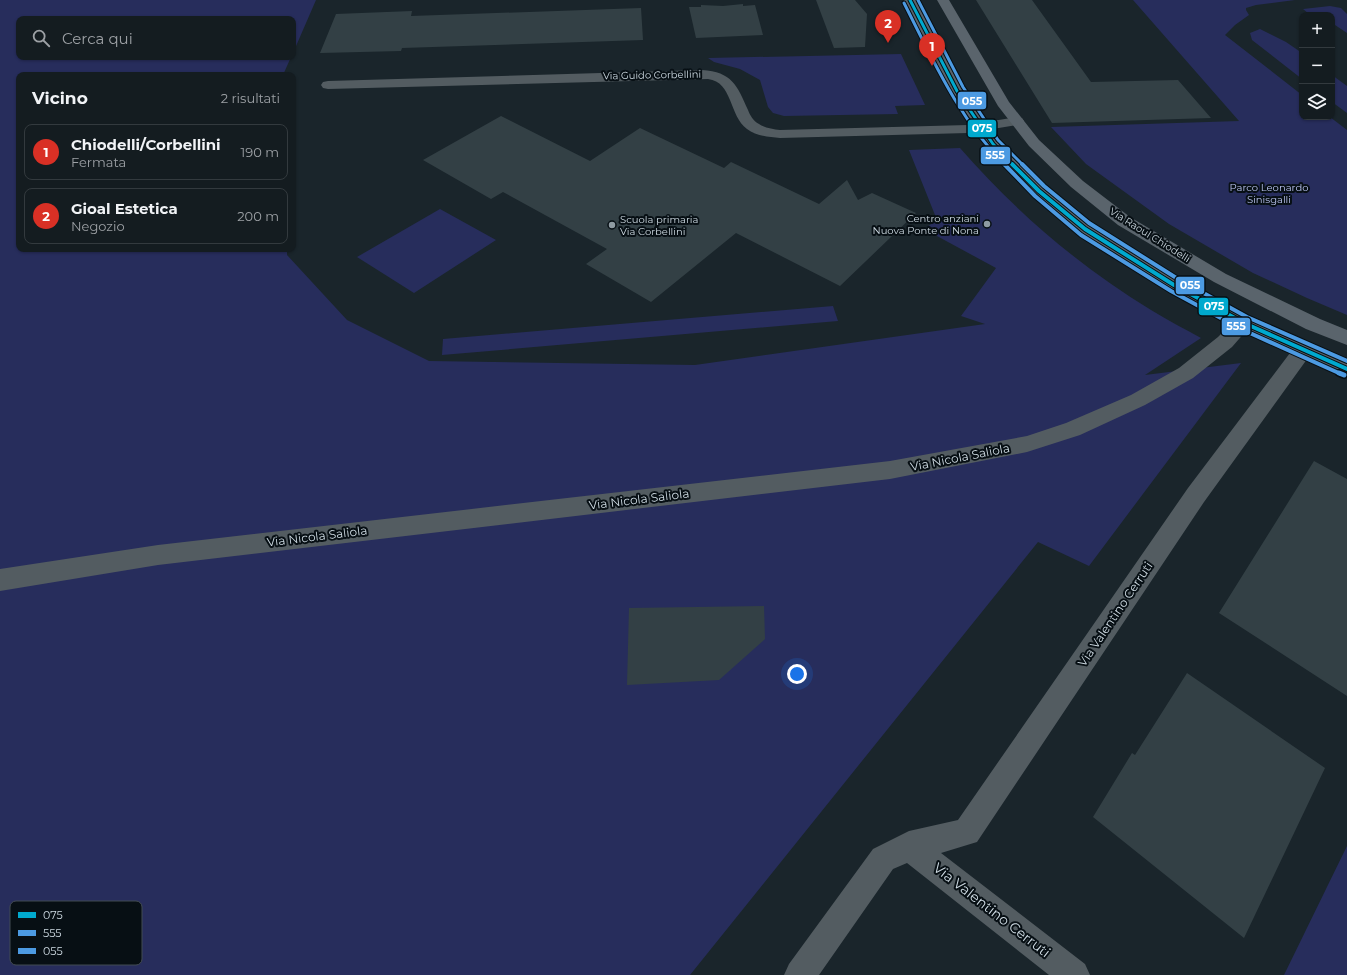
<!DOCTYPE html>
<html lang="it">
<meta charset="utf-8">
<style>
:root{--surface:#141c20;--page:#1d2529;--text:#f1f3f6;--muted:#9da1a5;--line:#333a3e;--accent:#d93025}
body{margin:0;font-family:Montserrat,sans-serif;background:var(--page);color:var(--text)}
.controls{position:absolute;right:12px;top:12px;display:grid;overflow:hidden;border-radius:8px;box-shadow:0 1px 3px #0004}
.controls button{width:36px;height:36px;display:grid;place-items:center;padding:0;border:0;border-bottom:1px solid var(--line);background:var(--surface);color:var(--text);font:20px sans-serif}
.you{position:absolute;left:797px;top:674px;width:14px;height:14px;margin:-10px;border:3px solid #fff;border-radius:50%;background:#1a73e8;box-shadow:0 0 0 6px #1a73e833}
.badge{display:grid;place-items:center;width:26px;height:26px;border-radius:50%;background:var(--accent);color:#fff;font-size:13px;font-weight:700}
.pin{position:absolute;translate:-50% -33px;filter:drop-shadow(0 1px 2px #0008)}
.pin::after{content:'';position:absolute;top:21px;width:14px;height:12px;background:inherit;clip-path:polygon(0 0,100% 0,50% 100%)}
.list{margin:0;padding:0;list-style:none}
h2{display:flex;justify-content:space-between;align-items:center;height:52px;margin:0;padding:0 16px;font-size:17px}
h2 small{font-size:13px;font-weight:400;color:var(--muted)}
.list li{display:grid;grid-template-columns:26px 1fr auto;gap:12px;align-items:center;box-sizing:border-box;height:56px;margin:0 8px 8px;padding:0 8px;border:1px solid var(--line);border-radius:8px}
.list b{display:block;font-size:15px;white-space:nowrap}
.list p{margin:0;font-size:13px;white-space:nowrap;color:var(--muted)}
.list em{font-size:13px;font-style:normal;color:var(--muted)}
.icon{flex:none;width:22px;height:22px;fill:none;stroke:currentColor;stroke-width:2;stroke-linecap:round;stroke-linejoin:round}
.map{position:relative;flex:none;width:1347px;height:975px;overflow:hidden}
.search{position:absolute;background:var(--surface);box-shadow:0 1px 3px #0004;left:16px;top:16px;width:280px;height:44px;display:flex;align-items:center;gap:10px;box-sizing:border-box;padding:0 14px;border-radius:8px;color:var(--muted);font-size:15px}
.panel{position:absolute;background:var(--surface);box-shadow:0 1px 3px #0004;left:16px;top:72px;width:280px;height:180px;border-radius:8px}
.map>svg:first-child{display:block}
.green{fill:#272d5c}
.building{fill:#334045}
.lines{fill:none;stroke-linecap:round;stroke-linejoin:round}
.minor{fill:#535c61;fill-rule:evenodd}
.major{fill:#5a646c;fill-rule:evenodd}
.bus-1-far1-casing{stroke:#070f14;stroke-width:5}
.bus-1-casing{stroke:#070f14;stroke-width:6}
.bus-2-far2-casing{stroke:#070f14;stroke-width:5}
.bus-2-far1-casing{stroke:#070f14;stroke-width:6}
.bus-2-casing{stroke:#070f14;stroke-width:8}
.bus-3-far1-casing{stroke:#070f14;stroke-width:5}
.bus-3-casing{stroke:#070f14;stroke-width:6}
.bus-1-far1{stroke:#00a9ce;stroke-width:3}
.bus-1{stroke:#00a9ce;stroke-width:4}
.bus-2-far2{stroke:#4c9ae2;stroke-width:3}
.bus-2-far1{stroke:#4c9ae2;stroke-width:4}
.bus-2{stroke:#4c9ae2;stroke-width:5}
.bus-3-far1{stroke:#4c9ae2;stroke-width:3}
.bus-3{stroke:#4c9ae2;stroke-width:4}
.poi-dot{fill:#8f9ba2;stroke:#070f14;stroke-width:1.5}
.labels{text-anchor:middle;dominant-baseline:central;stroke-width:4;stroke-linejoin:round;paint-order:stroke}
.far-street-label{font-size:10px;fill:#cedae2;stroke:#070f14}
.far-park-label{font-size:10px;fill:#bbc4f0;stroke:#070f14}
.far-poi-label{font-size:10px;fill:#cedae2;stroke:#070f14;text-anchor:end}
.street-label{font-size:12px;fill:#cedae2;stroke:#070f14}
.near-street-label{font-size:14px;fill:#cedae2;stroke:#070f14}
.key{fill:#070f14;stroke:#434c52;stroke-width:1}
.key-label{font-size:11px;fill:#cedae2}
.line-badge{stroke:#070f14;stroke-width:1.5}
.badge-label{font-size:11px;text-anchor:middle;font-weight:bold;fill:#fff}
</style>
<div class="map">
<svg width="1347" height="975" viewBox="0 0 1347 975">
<rect width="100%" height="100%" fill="#1a252b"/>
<path class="green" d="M 0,0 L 316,0 L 293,53 L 293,19 L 19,19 L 19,57 L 291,57 L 283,75 L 19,75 L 19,249 L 287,249 L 287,255 L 347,320 L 429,361 L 695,365 L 985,324 L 961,316 L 996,268 L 924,229 L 937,220 L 909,150 L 960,148 C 1015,211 1080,267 1151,310 C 1167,320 1185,329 1201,338 L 1145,375 L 1241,363 L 1089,566 L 1038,542 L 690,975 L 0,975 Z
M 1133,0 L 1295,0 L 1256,5 L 1246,8 L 1246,10 L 1249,15 L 1235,25 L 1225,35 L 1302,95 L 1302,117 L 1330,117 L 1347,130 L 1347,315 L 1307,298 L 1253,273 L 1169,224 L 1086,164 L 1051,127 L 1239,121 Z
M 1330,6 L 1341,8 L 1347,14 L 1347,33 L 1332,23 L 1332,15 L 1309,14 L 1303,9 Z
M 1260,29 L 1286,42 L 1302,53 L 1302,79 L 1252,40 L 1250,33 Z
M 901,54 L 925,105 L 895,106 L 898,114 L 784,116 L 773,113 L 768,107 L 760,80 L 740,69 L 714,62 L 708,58 Z
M 1332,75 L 1347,86 L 1347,113 L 1332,102 Z
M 440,209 L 496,240 L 414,293 L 357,257 Z
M 833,306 L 838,321 L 442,355 L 443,339 Z
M 1347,846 L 1347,975 L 1284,975 Z"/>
<path class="building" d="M 816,0 L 855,0 L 867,14 L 865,47 L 834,48 Z
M 976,0 L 1032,0 L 1091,82 L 1178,80 L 1211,118 L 1052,123 Z
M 743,4 L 743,6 L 755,5 L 763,35 L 696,38 L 689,7 L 701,7 L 701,5 L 723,6 Z
M 641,8 L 643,40 L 402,48 L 401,51 L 320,53 L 336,14 L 412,11 L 411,16 Z
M 501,116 L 590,161 L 640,128 L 724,168 L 731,162 L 819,204 L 847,180 L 858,200 L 872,193 L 916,213 L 840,286 L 736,233 L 651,302 L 586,264 L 607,249 L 503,192 L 491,199 L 423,160 Z
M 1314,461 L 1347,479 L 1347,696 L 1219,613 Z
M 764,606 L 765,639 L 719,680 L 627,685 L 629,608 Z
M 1187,673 L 1325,768 L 1244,938 L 1093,817 L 1132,753 L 1135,755 Z"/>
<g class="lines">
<path class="minor" d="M 702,70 C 732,72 737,85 748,110 C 750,115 753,121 759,124 C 765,128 773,129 780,130 L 968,125 L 1017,117 L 1022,118 L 1024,121 L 1022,124 L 1017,125 L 968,133 L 780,138 C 769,137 756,136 747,129 C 729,116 733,82 708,79 L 328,89 L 323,88 L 321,85 L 323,82 L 328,81 Z
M 1244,316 L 1251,318 L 1253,323 L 1232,347 L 1193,378 L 1145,405 L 1080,435 L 1027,452 L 890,479 L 158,565 L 0,591 L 0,569 L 158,545 L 890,461 L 1027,436 L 1066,423 L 1131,395 L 1179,368 L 1218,337 L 1237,318 Z
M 1303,343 L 1310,345 L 1313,350 L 1310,355 L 1204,502 L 977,842 L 941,853 L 1085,964 L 1090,975 L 1049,975 L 907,863 L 893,869 L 819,975 L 784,975 L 789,964 L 873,849 L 909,831 L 958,820 L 1188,488 L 1296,345 Z"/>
<path class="major" d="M 904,0 L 916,0 L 964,91 L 998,141 L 1045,188 L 1091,225 L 1180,281 L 1251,318 L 1347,361 L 1347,376 L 1237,328 L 1168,289 L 1079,233 L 1033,194 L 988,147 L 950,91 Z
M 937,0 L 949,0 L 1009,102 L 1039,140 L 1083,181 L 1130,217 L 1226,274 L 1320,319 L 1347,330 L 1347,345 L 1306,329 L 1214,282 L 1118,225 L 1071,187 L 1029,146 L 998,106 Z"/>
<defs>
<path id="bus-1-far1" d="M 910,0 L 957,91 L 993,144 L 1013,165"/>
<path id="bus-1" d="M 1012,164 L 1039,191 L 1085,229 L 1174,285 L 1244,323 L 1347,369"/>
<path id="bus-2-far2" d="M 904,3 C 933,60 959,119 1005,165"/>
<path id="bus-2-far1" d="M 1004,164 L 1035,196 L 1081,235 L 1171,291 L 1241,329 L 1341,374"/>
<path id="bus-2" d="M 1339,373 L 1344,375"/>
<path id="bus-3-far1" d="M 918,0 L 963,87 L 998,140 L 1023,165"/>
<path id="bus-3" d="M 1022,164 L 1044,186 L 1089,223 L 1178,279 L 1247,317 L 1347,361"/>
</defs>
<use href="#bus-1-far1" class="bus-1-far1-casing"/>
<use href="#bus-1" class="bus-1-casing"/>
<use href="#bus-2-far2" class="bus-2-far2-casing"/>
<use href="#bus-2-far1" class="bus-2-far1-casing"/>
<use href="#bus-2" class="bus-2-casing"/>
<use href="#bus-3-far1" class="bus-3-far1-casing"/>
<use href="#bus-3" class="bus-3-casing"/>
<use href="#bus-1-far1" class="bus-1-far1"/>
<use href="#bus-1" class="bus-1"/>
<use href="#bus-2-far2" class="bus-2-far2"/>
<use href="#bus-2-far1" class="bus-2-far1"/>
<use href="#bus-2" class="bus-2"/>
<use href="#bus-3-far1" class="bus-3-far1"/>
<use href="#bus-3" class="bus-3"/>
</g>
<g class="poi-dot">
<circle cx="987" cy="224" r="4"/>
<circle cx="612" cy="225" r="4"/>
</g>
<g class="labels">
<g class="far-street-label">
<text transform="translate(652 75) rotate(-1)">Via Guido Corbellini</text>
<text transform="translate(1150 235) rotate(32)">Via Raoul Chiodelli</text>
</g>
<g class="far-park-label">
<text x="1269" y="187">Parco Leonardo<tspan x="1269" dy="12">Sinisgalli</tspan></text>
</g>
<g class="far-poi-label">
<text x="979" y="218">Centro anziani<tspan x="979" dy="12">Nuova Ponte di Nona</tspan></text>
<text x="620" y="219" text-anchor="start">Scuola primaria<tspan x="620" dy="12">Via Corbellini</tspan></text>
</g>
<g class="street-label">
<text transform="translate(960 457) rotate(-11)">Via Nicola Saliola</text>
<text transform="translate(639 499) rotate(-7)">Via Nicola Saliola</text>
<text transform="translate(317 536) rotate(-7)">Via Nicola Saliola</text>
<text transform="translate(1115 614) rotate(-56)">Via Valentino Cerruti</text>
</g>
<g class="near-street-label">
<text transform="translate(992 910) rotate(38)">Via Valentino Cerruti</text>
</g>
</g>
<rect x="10" y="901" width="132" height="64" rx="6" class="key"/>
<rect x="18" y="912" width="18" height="6" fill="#00a9ce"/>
<rect x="18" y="930" width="18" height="6" fill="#4c9ae2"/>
<rect x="18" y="948" width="18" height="6" fill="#4c9ae2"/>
<g class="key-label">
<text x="43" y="919">075</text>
<text x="43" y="937">555</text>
<text x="43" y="955">055</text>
</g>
<g class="line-badge">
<rect x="957" y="91" width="30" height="19" rx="4" fill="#4c9ae2"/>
<rect x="967" y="119" width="30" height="19" rx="4" fill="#00a9ce"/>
<rect x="980" y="146" width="31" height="19" rx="4" fill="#4c9ae2"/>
<rect x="1175" y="276" width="30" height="19" rx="4" fill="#4c9ae2"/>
<rect x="1198" y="297" width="31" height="19" rx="4" fill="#00a9ce"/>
<rect x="1221" y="317" width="30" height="19" rx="4" fill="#4c9ae2"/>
</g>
<g class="badge-label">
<text x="972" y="105">055</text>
<text x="982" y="132">075</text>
<text x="995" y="159">555</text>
<text x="1190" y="289">055</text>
<text x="1214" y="310">075</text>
<text x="1236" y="330">555</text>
</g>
</svg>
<div class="controls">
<button>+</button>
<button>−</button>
<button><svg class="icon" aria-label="layers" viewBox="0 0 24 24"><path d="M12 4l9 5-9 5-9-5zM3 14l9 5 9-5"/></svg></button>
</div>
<div class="you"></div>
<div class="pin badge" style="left:932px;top:66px">1</div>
<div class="pin badge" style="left:888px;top:43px">2</div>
<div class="search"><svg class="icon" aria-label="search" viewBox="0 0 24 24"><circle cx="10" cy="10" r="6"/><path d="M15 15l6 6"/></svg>Cerca qui</div>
<section class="panel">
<h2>Vicino<small>2 risultati</small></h2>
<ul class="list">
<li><span class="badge">1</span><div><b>Chiodelli/Corbellini</b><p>Fermata</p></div><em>190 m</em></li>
<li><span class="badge">2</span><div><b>Gioal Estetica</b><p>Negozio</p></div><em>200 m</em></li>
</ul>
</section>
</div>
